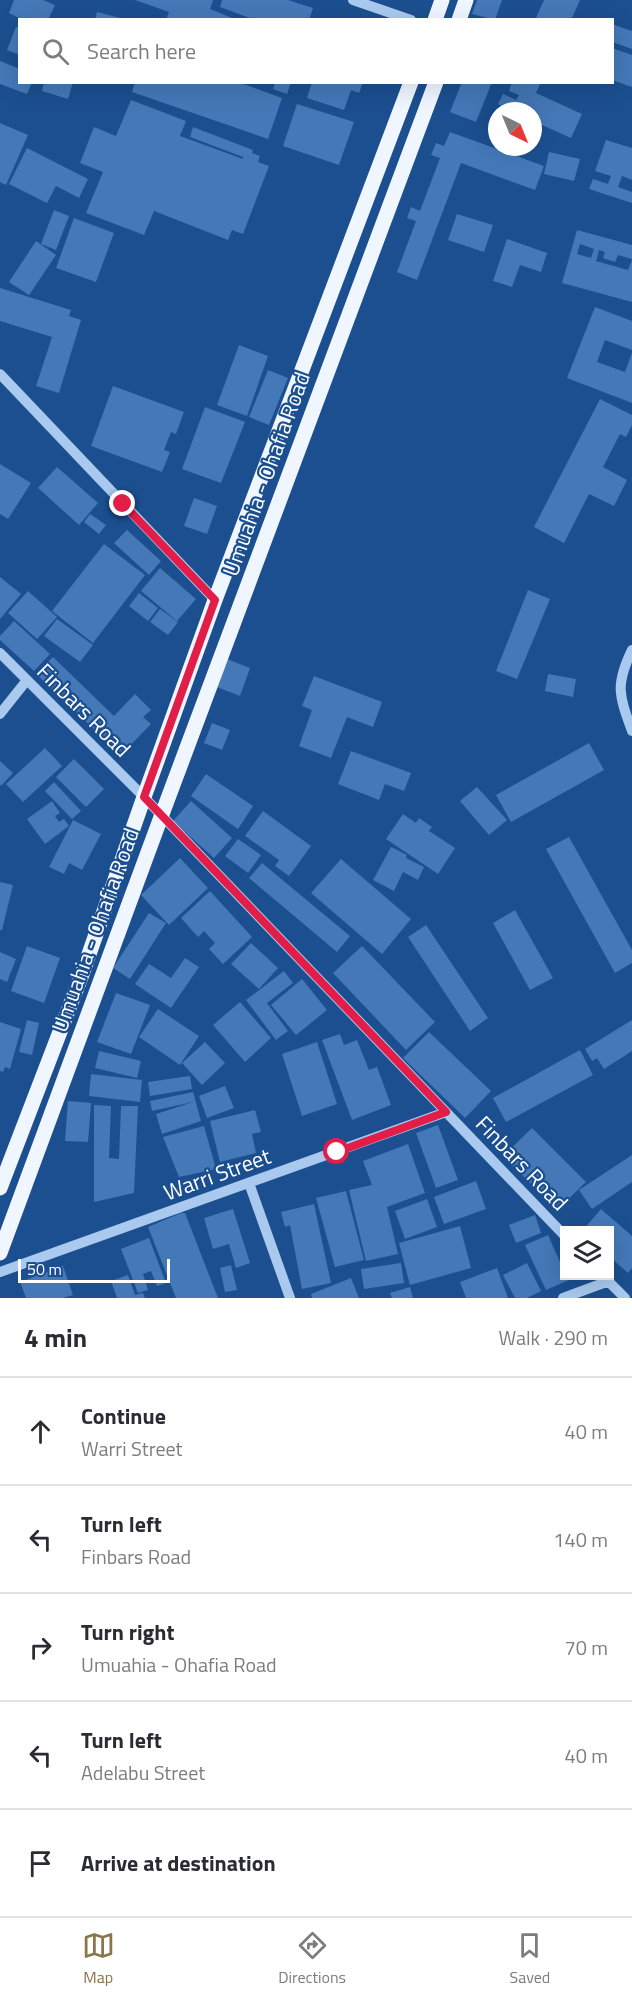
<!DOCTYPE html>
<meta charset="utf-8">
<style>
:root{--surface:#fff;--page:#f2f2f3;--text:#2b2b33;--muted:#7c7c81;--line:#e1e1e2;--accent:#8a764a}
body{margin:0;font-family:"Titillium Web",sans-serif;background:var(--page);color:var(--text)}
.controls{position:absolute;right:18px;bottom:18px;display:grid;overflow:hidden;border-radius:0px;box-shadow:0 6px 24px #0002}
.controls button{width:54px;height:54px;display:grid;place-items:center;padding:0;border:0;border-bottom:2px solid var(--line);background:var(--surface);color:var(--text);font:30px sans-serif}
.compass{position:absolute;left:488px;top:102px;width:54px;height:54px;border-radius:50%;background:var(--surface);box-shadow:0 6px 24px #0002;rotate:137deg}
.scale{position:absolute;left:18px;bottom:15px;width:152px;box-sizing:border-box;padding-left:6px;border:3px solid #fff;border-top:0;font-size:16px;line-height:21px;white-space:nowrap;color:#fff;-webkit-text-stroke:4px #1b4f8f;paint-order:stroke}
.stop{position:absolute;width:18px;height:18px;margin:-14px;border:4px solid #e11d48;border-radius:50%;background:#fff}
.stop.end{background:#e11d48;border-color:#fff;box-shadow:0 2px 6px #0008}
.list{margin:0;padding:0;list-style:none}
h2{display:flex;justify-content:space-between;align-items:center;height:78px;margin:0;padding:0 24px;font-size:26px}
h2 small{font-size:20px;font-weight:400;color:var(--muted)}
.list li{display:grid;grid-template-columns:39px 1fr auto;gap:18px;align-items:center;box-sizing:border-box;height:108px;padding:0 24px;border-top:2px solid var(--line)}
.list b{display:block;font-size:22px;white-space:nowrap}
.list p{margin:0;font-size:20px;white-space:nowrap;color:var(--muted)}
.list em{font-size:20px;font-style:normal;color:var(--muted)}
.icon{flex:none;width:33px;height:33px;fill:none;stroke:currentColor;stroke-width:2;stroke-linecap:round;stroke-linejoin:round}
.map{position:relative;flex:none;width:632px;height:1298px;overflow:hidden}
.search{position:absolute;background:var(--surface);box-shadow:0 6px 24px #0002;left:18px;right:18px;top:18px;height:66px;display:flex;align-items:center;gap:15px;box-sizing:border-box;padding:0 21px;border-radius:0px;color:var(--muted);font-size:22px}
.sheet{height:618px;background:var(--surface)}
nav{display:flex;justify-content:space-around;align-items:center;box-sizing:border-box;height:84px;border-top:2px solid var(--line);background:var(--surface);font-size:16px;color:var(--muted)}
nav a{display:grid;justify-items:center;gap:3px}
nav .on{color:var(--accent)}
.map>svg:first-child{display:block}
.building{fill:#4478b7;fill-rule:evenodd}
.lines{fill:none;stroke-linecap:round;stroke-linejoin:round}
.minor{stroke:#a9c9ee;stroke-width:10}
.major{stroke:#f0f6ff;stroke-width:15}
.route{stroke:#e11d48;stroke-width:8}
.labels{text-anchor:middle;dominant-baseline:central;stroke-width:4.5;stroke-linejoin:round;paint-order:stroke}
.street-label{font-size:22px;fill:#fff;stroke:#1b4f8f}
</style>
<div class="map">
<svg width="632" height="1298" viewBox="0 0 632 1298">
<rect width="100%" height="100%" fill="#1b4f8f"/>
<path class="building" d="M 14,0 L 43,0 L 55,5 L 48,20 L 23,20 L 9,13 Z
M 135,0 L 213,0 L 210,9 L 237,20 L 166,20 L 169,12 Z
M 222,0 L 288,0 L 313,8 L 309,20 L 255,20 L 220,7 Z
M 477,0 L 502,0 L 495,20 L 472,14 Z
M 544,0 L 580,0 L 571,20 L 535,20 Z
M 97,12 L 124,19 L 124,20 L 95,20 Z
M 612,24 L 632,31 L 632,49 L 612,42 Z
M 16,27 L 20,28 L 20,55 L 7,50 Z
M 612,48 L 632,55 L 632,87 L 612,80 Z
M 0,61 L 20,69 L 20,82 L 32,82 L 27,94 L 0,84 Z
M 44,82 L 73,82 L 68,99 L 42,91 Z
M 135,82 L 238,82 L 282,98 L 268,139 L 132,92 Z
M 275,82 L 291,82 L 287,94 L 273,89 Z
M 312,82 L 363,82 L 359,93 L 351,90 L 344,110 L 307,98 Z
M 462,82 L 492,82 L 476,122 L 450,112 Z
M 512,82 L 541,82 L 536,93 L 582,114 L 571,138 L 533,121 L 533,111 L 512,111 L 498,104 L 503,94 L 516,100 L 519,95 L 509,91 Z
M 131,100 L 186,121 L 180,136 L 243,159 L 243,157 L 190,137 L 193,127 L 253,150 L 252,153 L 260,156 L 258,162 L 269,166 L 243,234 L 232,230 L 228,240 L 154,211 L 144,235 L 86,213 L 103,172 L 80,163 L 94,127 L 116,136 Z
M 297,104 L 354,122 L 339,165 L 283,146 Z
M 0,123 L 28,135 L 6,185 L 0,182 Z
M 450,132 L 544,166 L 535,190 L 461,163 L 417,280 L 397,272 L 416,221 L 407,218 L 411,207 L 420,211 L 440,158 L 431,155 L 436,143 L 444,146 Z
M 606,140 L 632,148 L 632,180 L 622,176 L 618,187 L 632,192 L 632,203 L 589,189 L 593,179 L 608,184 L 611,176 L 595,171 Z
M 27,148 L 88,179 L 79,198 L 56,186 L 47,203 L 9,184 Z
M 549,152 L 580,159 L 574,181 L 544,174 Z
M 54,210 L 69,216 L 56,250 L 41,244 Z
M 457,214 L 493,225 L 484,252 L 448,240 Z
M 74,218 L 114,233 L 96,282 L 56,268 Z
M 577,230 L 632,245 L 632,259 L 618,255 L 615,262 L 603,258 L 605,252 L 599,250 L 596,261 L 628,270 L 632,260 L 632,302 L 562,283 ZM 580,244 L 594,249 L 591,258 L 577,254 Z
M 507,239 L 547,253 L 541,272 L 520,265 L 512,287 L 493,281 Z
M 36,241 L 56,255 L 29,295 L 9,282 Z
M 0,288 L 71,310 L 69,316 L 81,320 L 59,393 L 36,386 L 52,337 L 0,321 Z
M 595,307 L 632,321 L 632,350 L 605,340 L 597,362 L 625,372 L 632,353 L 632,403 L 567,378 Z
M 239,345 L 268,356 L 247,416 L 217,405 Z
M 268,370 L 288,378 L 269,425 L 249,417 Z
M 113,386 L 184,412 L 176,434 L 171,432 L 164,450 L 170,452 L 162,472 L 91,446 Z
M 600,399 L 632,415 L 632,425 L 626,437 L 620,434 L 603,467 L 627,480 L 614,506 L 589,494 L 564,543 L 534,527 Z
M 205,407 L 245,422 L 221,483 L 182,469 Z
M 0,464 L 31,483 L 8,519 L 0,514 Z
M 57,467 L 98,503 L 79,525 L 38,488 Z
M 194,498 L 217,506 L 207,534 L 184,526 Z
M 90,514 L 106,525 L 99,534 L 84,522 Z
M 127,530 L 161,561 L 149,575 L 114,543 Z
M 104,544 L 145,575 L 93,643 L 52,611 Z
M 160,568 L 196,599 L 177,621 L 141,591 Z
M 0,577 L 21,594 L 0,619 Z
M 528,590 L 550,599 L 517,679 L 496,671 Z
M 28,591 L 57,617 L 37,639 L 8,613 Z
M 139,593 L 158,608 L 148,621 L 129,606 Z
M 160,609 L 178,622 L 168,635 L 150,622 Z
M 57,619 L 93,645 L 80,662 L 44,636 Z
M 14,621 L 50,654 L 34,671 L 0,640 L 0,636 Z
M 53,657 L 114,716 L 135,694 L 151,710 L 143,717 L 151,724 L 121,755 L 36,674 Z
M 227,659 L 250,668 L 240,696 L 217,687 Z
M 548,674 L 576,679 L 573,697 L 545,691 Z
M 314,676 L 382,702 L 373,727 L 347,717 L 331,758 L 299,746 L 312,710 L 302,706 Z
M 212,723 L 230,730 L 222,750 L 204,743 Z
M 589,743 L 604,770 L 511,822 L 496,795 Z
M 45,748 L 62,766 L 23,802 L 6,784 Z
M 351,751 L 411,773 L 404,791 L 385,784 L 379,800 L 338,784 Z
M 74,759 L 104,789 L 86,807 L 56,777 Z
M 0,761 L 13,773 L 1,786 L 0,784 Z
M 206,774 L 253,806 L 238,829 L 191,796 Z
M 54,782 L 81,811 L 72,819 L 45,791 Z
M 477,787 L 507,820 L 489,835 L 460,801 Z
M 52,801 L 60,813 L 55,816 L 59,822 L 64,819 L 69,826 L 45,844 L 27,819 Z
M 191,801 L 232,838 L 214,858 L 173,821 Z
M 263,811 L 311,846 L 289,876 L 275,866 L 279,860 L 245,836 Z
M 403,814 L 416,823 L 419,818 L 432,827 L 429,831 L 455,848 L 438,874 L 386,839 Z
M 73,820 L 101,834 L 82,870 L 69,863 L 64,874 L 49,867 Z
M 569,837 L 632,950 L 632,963 L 615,973 L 546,849 Z
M 238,839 L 261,855 L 248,873 L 225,856 Z
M 391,847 L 407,855 L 406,858 L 424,867 L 418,880 L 403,872 L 394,891 L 373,880 Z
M 180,858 L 208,888 L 169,925 L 141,895 Z
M 341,859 L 411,919 L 382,954 L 311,893 Z
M 262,863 L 350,936 L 337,952 L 249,878 Z
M 0,882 L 13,885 L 2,930 L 0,930 Z
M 210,891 L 252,937 L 223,964 L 209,949 L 215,943 L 204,931 L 198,937 L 181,918 Z
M 515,910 L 553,978 L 530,990 L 493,923 Z
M 149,913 L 166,923 L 130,979 L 113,968 Z
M 426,925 L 488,1018 L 470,1031 L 408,937 Z
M 251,943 L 278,968 L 259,989 L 231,964 Z
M 27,946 L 60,958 L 44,1003 L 11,991 Z
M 362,946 L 435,1022 L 406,1050 L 333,973 Z
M 0,952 L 16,959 L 7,982 L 0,979 Z
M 185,958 L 199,967 L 171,1008 L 135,984 L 149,964 L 171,978 Z
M 284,971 L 293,983 L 267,1003 L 288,1031 L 276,1040 L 246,1000 Z
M 302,979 L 327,1010 L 296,1035 L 271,1005 Z
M 116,993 L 150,1005 L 131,1054 L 97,1042 Z
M 240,1002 L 271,1038 L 245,1062 L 213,1025 Z
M 158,1009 L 199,1036 L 180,1065 L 139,1037 Z
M 27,1020 L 39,1023 L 32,1055 L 19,1052 Z
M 632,1020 L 632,1051 L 604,1069 L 597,1058 L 592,1061 L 585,1049 Z
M 0,1022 L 21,1029 L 10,1069 L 5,1067 L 3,1072 L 0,1071 Z
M 429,1032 L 491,1091 L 465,1118 L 403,1058 Z
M 340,1034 L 344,1045 L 357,1040 L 369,1070 L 377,1067 L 391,1105 L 352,1120 L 322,1040 Z
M 205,1042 L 225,1063 L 202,1085 L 182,1063 Z
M 317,1042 L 337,1104 L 302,1116 L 282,1054 Z
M 580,1050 L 593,1075 L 506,1122 L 493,1098 Z
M 99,1051 L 141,1061 L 137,1078 L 95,1068 Z
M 91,1074 L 142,1080 L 140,1102 L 89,1096 Z
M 190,1076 L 192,1089 L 150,1096 L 148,1082 Z
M 225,1086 L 234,1108 L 207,1118 L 199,1096 Z
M 193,1092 L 201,1121 L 162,1134 L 156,1114 L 193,1102 L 152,1111 L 150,1101 Z
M 68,1101 L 91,1103 L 88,1142 L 65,1141 Z
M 94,1105 L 111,1106 L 109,1158 L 119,1159 L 121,1106 L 138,1106 L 134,1193 L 94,1202 Z
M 255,1110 L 261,1132 L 252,1134 L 256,1153 L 220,1162 L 210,1121 Z
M 438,1125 L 458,1180 L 436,1188 L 416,1133 Z
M 204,1126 L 216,1169 L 179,1177 L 163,1137 Z
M 532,1128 L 586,1182 L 557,1210 L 503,1156 Z
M 408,1144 L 425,1193 L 387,1207 L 398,1254 L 366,1261 L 349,1190 L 372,1185 L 363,1161 Z
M 632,1155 L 632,1182 L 592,1209 L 579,1190 Z
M 476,1181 L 486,1209 L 444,1224 L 434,1197 Z
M 346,1191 L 364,1260 L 335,1267 L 316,1198 Z
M 427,1199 L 437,1227 L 405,1239 L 395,1211 Z
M 314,1204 L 331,1283 L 302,1289 L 290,1225 L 285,1227 L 281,1212 Z
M 233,1209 L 250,1263 L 236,1268 L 229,1244 L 213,1249 L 204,1218 Z
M 601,1209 L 632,1236 L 632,1268 L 628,1273 L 610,1257 L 610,1230 L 583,1230 Z
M 181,1213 L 185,1213 L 218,1298 L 176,1298 L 148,1227 Z
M 535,1215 L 541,1233 L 516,1243 L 509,1225 Z
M 460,1226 L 471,1268 L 410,1285 L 399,1243 Z
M 548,1235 L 564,1271 L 564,1276 L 567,1276 L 569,1280 L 546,1290 L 525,1245 Z
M 149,1238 L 166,1283 L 157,1286 L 151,1271 L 143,1274 L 148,1290 L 138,1293 L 121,1249 Z
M 401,1263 L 404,1283 L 364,1289 L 361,1269 Z
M 527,1263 L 541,1291 L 527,1298 L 515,1298 L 503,1275 Z
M 231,1265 L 237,1290 L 225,1292 L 220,1268 Z
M 63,1266 L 73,1295 L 63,1298 L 26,1298 L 20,1282 Z
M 497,1268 L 508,1298 L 466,1298 L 460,1282 Z
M 128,1275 L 135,1295 L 143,1293 L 145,1298 L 117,1298 L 111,1281 Z
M 351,1278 L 359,1298 L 312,1298 L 311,1294 Z
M 410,1287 L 413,1298 L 392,1298 L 390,1293 Z"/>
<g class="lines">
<path class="minor" d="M 353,0 L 411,20
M 0,374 L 215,600
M 632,650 C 615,685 619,695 632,731
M 0,653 L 144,797 L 564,1235
M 0,714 L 27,680
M 249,1183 L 290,1298
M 0,1272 L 446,1112
M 603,1276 L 625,1298
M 563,1298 L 609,1281"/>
<path class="major" d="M 435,20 L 442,0
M 459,20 L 466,0
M 0,1188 L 81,977 L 144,797 L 215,600 L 411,82
M 0,1253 L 161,817 L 436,82"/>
</g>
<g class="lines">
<path class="route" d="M 123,504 L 215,600 L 144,797 L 446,1112 L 337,1152"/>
</g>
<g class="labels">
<g class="street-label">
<text transform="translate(266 474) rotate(-70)">Umuahia - Ohafia Road</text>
<text transform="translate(84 710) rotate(45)">Finbars Road</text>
<text transform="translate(95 930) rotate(-70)">Umuahia - Ohafia Road</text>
<text transform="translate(522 1163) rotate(46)">Finbars Road</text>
<text transform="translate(217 1174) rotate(-20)">Warri Street</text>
</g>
</g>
</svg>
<div class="controls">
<button><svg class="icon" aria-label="layers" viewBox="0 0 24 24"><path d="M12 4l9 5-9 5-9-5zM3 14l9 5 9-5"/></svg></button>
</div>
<svg class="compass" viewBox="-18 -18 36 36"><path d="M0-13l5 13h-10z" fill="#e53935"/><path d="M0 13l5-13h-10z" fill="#7c7c81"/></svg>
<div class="scale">50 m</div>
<div class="stop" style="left:337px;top:1152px"></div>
<div class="stop end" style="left:123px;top:504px"></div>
<div class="search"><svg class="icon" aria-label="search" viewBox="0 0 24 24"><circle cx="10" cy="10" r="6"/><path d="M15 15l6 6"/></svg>Search here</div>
</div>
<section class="sheet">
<h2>4 min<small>Walk · 290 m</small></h2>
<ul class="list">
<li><svg class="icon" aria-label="ahead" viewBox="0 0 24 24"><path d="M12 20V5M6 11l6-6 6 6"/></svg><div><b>Continue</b><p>Warri Street</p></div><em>40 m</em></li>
<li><svg class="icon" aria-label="left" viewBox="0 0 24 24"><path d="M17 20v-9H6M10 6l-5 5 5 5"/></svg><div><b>Turn left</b><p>Finbars Road</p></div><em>140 m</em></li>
<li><svg class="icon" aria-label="right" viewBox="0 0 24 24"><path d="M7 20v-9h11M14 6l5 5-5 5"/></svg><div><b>Turn right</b><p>Umuahia - Ohafia Road</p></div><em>70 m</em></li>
<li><svg class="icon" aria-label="left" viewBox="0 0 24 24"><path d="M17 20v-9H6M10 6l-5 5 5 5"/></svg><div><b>Turn left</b><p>Adelabu Street</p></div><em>40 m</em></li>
<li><svg class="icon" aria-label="arrive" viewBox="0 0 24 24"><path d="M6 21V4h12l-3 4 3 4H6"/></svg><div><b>Arrive at destination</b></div></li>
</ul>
</section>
<nav>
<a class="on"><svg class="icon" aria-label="map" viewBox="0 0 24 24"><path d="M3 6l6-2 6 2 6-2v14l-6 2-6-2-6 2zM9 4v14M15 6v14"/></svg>Map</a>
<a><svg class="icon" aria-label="directions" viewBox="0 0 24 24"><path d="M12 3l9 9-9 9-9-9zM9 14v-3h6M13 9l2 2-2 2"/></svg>Directions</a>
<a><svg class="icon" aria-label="saved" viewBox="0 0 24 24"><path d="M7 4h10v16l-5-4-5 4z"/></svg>Saved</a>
</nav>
